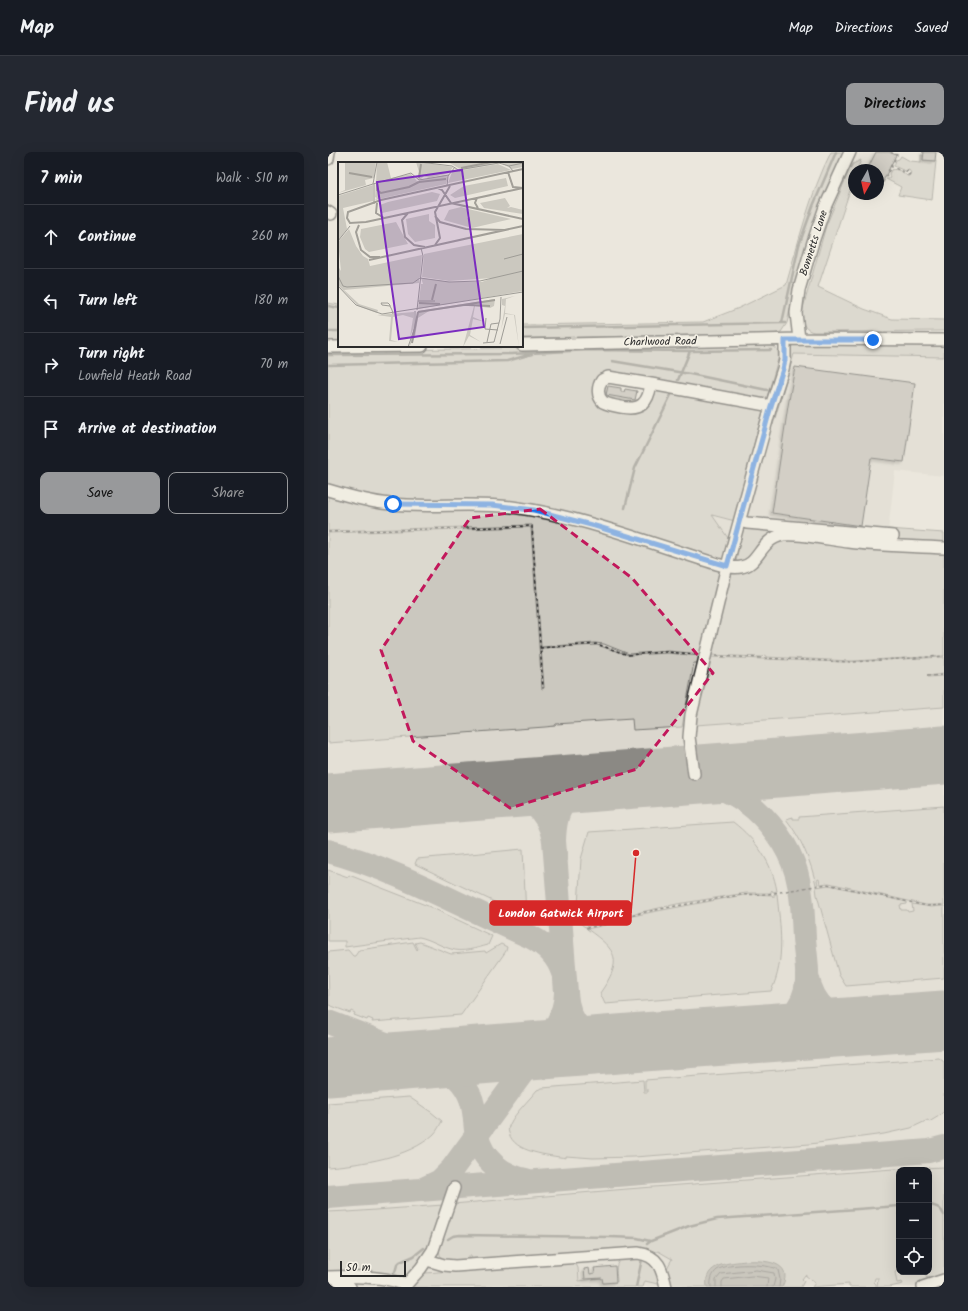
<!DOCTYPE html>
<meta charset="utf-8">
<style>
:root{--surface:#171b24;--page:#242831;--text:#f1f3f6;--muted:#9ea1a6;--line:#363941;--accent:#98999b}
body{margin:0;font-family:Kalam,sans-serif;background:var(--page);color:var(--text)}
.controls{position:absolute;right:12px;bottom:12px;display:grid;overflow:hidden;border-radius:8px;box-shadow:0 4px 16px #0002}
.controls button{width:36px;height:36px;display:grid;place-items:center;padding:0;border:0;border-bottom:1px solid var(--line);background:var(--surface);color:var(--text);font:20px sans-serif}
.compass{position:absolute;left:520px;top:12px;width:36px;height:36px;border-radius:50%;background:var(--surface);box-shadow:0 4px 16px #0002;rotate:188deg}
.scale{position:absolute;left:12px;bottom:10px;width:66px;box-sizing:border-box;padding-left:4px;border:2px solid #2b2b2b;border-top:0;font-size:11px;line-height:14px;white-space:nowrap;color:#2b2b2b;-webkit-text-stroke:3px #f7f3e8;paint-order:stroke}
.stop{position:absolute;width:12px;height:12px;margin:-9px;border:3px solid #1a73e8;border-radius:50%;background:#fff}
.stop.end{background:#1a73e8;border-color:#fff;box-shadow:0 1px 4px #0008}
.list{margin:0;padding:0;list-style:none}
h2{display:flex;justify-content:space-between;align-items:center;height:52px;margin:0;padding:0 16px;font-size:17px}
h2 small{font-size:13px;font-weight:400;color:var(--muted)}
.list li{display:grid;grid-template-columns:26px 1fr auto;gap:12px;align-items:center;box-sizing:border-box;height:64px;padding:0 16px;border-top:1px solid var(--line)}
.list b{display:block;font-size:15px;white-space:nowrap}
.list p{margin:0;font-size:13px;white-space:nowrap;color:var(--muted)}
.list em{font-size:13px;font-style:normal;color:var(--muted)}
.actions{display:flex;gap:8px;padding:12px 16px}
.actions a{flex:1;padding:9px 0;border:1px solid var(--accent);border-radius:8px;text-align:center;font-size:14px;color:var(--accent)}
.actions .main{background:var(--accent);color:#111}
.icon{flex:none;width:22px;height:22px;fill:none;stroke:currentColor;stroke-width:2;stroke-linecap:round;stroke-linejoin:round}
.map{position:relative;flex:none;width:616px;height:1135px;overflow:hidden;border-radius:8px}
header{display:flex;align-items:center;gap:24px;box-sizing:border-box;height:56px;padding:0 20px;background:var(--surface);border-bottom:1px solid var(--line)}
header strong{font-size:19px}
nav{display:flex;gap:22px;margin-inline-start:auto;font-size:14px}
.intro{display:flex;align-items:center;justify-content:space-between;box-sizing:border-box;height:96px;padding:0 24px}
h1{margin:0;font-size:28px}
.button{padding:10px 18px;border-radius:8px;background:var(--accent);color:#111;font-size:14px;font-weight:700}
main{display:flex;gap:24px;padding:0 24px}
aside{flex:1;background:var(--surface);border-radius:8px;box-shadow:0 4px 16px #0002}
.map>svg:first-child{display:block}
.built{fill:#dbd7ce;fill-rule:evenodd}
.green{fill:#cbc8bf;stroke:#7b7a75;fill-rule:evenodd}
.water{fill:#a29f98;stroke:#72716c}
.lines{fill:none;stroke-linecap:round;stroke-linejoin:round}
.shore{stroke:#5b5957;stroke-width:1}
.stream{stroke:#72716c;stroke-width:2.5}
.taxiway{stroke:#8b8984;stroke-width:24}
.runway{stroke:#8b8984;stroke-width:59}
.building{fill:#b5b2ab;stroke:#2b2b2b;filter:url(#shadow)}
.minor-casing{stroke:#2b2b2b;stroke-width:14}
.path{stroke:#2b2b2b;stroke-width:1.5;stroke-dasharray:3 3;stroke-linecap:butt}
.minor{stroke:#f7f3e8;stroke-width:11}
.route{stroke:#1a73e8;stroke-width:5}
.marked{fill:none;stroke:#c2185b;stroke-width:3;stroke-dasharray:8 5;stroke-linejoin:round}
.labels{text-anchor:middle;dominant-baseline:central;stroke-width:3;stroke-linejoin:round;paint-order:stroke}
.street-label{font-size:11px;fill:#2b2b2b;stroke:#f7f3e8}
.inset-river{fill:none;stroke:#a29f98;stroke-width:2}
.inset-road{fill:none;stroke:#9e9c96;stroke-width:1}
.view{fill:#7b2cbf;fill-opacity:0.15;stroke:#7b2cbf;stroke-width:2}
.inset-edge{fill:none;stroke:#2b2b2b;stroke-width:2}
.leader{fill:none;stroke:#d62828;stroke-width:1.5}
.callout-dot{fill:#d62828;stroke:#f7f3e8;stroke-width:1.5}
.callout{fill:#d62828;stroke:#d62828;stroke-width:1.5}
.callout-label{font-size:12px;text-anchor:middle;font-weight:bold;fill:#fff}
</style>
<header>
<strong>Map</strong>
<nav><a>Map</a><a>Directions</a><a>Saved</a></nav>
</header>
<div class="intro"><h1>Find us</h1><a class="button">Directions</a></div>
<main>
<aside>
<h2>7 min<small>Walk · 510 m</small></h2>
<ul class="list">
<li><svg class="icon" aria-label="ahead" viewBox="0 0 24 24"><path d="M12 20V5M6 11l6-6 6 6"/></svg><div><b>Continue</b></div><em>260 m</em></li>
<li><svg class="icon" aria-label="left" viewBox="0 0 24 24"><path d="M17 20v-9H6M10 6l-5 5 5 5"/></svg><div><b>Turn left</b></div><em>180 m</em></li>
<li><svg class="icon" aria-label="right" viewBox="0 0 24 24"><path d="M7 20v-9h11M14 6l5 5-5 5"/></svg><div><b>Turn right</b><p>Lowfield Heath Road</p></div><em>70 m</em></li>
<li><svg class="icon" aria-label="arrive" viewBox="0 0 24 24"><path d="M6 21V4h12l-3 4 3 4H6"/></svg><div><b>Arrive at destination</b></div></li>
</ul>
<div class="actions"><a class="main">Save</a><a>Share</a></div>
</aside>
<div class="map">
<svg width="616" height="1135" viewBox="0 0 616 1135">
<defs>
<filter id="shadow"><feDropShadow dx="-2.5" dy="2.5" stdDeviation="1" flood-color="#0004"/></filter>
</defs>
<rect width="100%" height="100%" fill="#ebe7dd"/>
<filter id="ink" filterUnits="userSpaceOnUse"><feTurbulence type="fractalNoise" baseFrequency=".025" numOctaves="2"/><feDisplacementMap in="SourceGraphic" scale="8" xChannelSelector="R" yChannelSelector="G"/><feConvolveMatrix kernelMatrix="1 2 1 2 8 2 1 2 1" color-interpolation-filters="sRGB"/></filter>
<g filter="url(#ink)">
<path class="built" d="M 466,202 L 616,205 L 616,324 L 567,319 L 560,379 L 616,383 L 616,1135 L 0,1135 L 0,294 L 290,340 L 407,369 L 418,366 ZM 571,1018 L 601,1018 L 601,1120 L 571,1120 Z"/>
<path class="green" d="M 503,0 L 516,0 L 491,60 L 465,144 L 459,171 L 453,180 L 445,182 L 194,186 L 194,173 L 375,170 L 411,156 L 458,133 C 471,88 482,42 503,0 Z
M 593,3 L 595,3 L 595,8 L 608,9 L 604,48 L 570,43 L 573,35 L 558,27 L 561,27 L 562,25 L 561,22 L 563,18 C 569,16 575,20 579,24 L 581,24 L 583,21 L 581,18 L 577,19 L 566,14 L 568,8 L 571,7 L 573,4 L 582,9 L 593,10 Z
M 533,8 L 529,18 L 526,18 L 526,26 L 490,135 L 536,157 L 564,167 L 616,168 L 616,179 L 486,180 C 474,178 473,166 475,156 L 498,74 L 521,19 L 525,12 Z
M 0,151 L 11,153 L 11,189 L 0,189 Z
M 440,192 C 449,195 451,198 450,207 L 428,284 L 407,369 L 384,363 L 400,386 L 395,409 L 235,362 L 71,351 L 0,336 L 0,203 L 55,203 L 58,199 L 62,198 ZM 278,221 L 323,239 L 300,258 L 267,241 L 271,224 Z
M 469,192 L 612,192 L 616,194 L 616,205 L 466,202 L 445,273 L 444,267 L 461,198 L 464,194 Z
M 0,341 L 151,355 L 228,366 L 394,416 L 373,502 L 340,499 L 301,502 L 276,492 L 267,491 L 213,495 L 204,373 L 0,379 Z
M 203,375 L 214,537 L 216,536 L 213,496 L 269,493 L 301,503 L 340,501 L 372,504 L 370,511 L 366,511 L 354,575 L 305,578 L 304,567 L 228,572 L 227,574 L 217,575 L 0,591 L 0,381 Z
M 422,375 L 569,387 L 569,380 L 560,379 L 560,377 L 616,381 L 616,394 L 459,381 L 420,408 L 411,410 L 408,410 L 414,377 Z
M 452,386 L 616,399 L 616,504 L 524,509 L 438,505 L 438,504 L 436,503 L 434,505 L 382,503 L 402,418 Z
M 381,505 L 515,510 L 616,505 L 616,522 L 599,524 L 600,525 L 616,524 L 616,555 L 368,573 L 370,547 Z
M 616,654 L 616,753 L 598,753 L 501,731 L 492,732 L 491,727 L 489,728 L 490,732 L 488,733 C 483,709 473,686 458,667 L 465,665 L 465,667 L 471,667 L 471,665 Z
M 405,670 C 428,688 444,710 449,739 L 445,740 L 444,738 L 443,739 L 443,741 L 418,741 L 349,752 L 313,760 L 290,768 L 289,763 L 287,764 L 288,768 L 257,775 L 249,769 L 253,707 L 261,680 Z
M 195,697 L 198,765 L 87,712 L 89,707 Z
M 0,718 L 20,725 L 21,723 L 100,754 L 164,784 L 160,793 C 149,796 134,801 123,797 C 112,794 102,787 91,785 L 24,794 L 17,795 L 17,789 L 0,789 Z
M 501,733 L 579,750 L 579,752 L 572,753 L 573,758 L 579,758 L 580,760 L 585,759 L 584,752 L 603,755 L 616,754 L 616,826 L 518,834 L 511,823 L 489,743 L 488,735 Z
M 422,742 L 444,743 L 445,745 L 446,745 L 446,742 L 449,742 C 452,774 458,808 443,839 L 277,852 L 272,841 C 295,808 290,799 259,777 L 282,772 L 300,765 L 324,760 L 399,746 Z
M 85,790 L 89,798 L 90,797 L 87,791 L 92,790 L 123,802 L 157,799 L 158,801 L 173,792 L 179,795 L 178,799 L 133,863 L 44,870 L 45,868 L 40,866 L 39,868 L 26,863 L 27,861 L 23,859 L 22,861 L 1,853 L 0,800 L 20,798 L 25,804 L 27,804 L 31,798 Z
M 611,906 L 616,910 L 616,959 L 611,964 L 601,970 L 600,968 L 583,976 L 556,982 L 482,992 L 306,1005 L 265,1006 L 238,1004 L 238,1006 C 221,1003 186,1001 181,981 C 180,978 180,975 182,972 C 187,961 201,948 209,938 L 214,936 L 315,928 L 316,940 L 320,940 L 320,938 L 317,938 L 317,928 Z
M 81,945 L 103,960 L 114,969 C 112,973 109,979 106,982 C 81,1006 33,1012 0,1015 L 0,951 Z
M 592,1015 L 593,1016 L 616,1015 L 616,1125 L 604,1128 L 598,1125 L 596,1120 L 601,1120 L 601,1018 L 571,1018 L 571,1119 L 567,1120 L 569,1131 L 574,1130 L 575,1132 L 562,1135 L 549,1135 L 550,1126 L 547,1126 L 546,1130 L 548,1132 L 548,1135 L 521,1135 L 521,1132 L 484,1135 L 487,1131 L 477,1123 L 474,1127 L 476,1129 L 473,1135 L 342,1135 L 338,1118 L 344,1107 L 330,1099 L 325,1102 L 144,1111 L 143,1104 L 140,1104 L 141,1111 L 128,1112 L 114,1107 L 112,1103 L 111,1097 L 125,1052 L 299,1037 Z
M 115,1053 C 110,1067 93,1120 79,1126 C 77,1127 75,1127 73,1127 L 0,1122 L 0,1060 L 20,1059 L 20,1060 Z
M 313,1106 L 326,1113 L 334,1133 L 317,1129 L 315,1135 L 82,1135 L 93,1123 L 98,1121 L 235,1110 L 248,1112 L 250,1116 L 251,1129 L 274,1126 L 275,1131 L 289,1130 C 289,1123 286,1113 292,1108 Z"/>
<path class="water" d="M 418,1109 C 435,1108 467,1109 454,1135 L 379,1135 C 375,1111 402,1111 418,1109 Z"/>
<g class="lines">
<path class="shore" d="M 383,1135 C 382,1129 384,1122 389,1118 C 399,1111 440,1111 450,1118 L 452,1127 L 451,1135
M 388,1135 L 388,1128 L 393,1122 L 428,1118 L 446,1121 L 447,1127 L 445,1135
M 394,1135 L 394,1130 L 396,1127 L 424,1124 L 440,1126 L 439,1135"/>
<path class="stream" d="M 0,154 L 11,156
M 457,171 L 454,171 L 471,93 L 485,54 L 508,0
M 194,176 L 454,171
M 0,179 L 11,179
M 362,199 L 443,198
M 0,203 L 183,202 L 262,198 L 362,199 L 350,228
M 284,209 L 362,222 L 439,238
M 0,213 L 179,209 L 204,202
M 297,356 L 307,316 L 344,241
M 601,1053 C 609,1054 613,1056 616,1063
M 120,1087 L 125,1084 L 132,1083 L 282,1085 L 309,1086 L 322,1089
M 319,1092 L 323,1089 L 361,1074 L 389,1067 L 571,1054
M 65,1121 L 67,1120 L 69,1113 L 72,1110 L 86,1104 L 96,1096
M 308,1135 L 314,1107"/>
<path class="taxiway" d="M 340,624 C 373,629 401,634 427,657 C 448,676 466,703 471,732 C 475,749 475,768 476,786 C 477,800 480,815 479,829 C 477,857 456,876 429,882
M 166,638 C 198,641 220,656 226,688
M 0,699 C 71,718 136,756 203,785 C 218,793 230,805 235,821
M 479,823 C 485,855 505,870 537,874
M 238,841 C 240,873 258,888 288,892
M 0,870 L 100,908 C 117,915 133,924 141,942 C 148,955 146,970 149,984 C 154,1008 175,1024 198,1028
M 597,870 L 616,875
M 95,1037 L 112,1029 L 124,1017 L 227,876 C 234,864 238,853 238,840 L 226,689 C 227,651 237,647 268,630
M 0,1045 L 601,999 L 616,995"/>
<path class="runway" d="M 0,651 L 616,603
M 0,915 L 315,890 L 616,868"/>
</g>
<path class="building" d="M 548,0 L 561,0 L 568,3 L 553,33 L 550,32 L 550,18 L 539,18 Z
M 594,0 L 608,0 L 607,9 L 595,8 L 596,0 Z
M 467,215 L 587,231 L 576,310 L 543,306 L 533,374 L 444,361 L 460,254 Z
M 280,234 L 293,236 L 293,240 L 296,240 L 297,237 L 309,239 L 307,248 L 278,243 Z
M 287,1114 L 288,1130 L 275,1131 L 274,1126 L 257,1127 L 256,1117 L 261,1116 L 262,1122 L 267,1121 L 266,1116 Z"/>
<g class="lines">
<defs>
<path id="minor" d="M 0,7 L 1,0
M 0,60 L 3,62
M 471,187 L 468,161 L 471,138 L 485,90 L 497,55 L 522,0
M 194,193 L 471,187 L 616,188
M 0,195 L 94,194
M 280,225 L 323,232 C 320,251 313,259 293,255 C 287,254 281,253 275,250 C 269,244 269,235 274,228 Z
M 323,232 L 443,254
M 0,338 C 20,344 41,350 62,352 C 103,356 143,350 184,355 C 254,364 321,391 389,412 C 396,414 405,417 413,415 C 431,413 432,387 455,383 C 472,381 503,388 521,390 C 553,394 585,394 616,396
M 412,369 L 419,371 L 565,384
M 366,622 L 361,585 L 363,563 L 399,414 L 443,254 L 455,217 L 457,208 L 457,188
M 99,1108 L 116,1113 L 127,1114 L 310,1101 C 331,1104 334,1117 338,1135
M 0,1125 C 20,1124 60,1124 77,1133
M 5,1125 L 22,1135
M 76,1135 L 93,1116 L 105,1098 L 126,1036
M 595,1135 L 616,1128"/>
</defs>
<use href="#minor" class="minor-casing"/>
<path class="path" d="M 562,14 L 578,21
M578 21a2 2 0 1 1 4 0a2 2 0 1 1-4 0Z
M 552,36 L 569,3 L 563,0
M 0,380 L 204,374 L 215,536
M 212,496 L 269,492 L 300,503 L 337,500 L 368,502
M 388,504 L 524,510 L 616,504
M 599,524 L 616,523
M 258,776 L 284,771 L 312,761 L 348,754 L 411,743 L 440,742 L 499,732 L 599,754 L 616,753"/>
<use href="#minor" class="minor"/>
</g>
</g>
<g class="lines" filter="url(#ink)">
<path class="route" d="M 65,352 L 164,353 L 206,358 L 267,374 L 399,414 L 443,254 L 455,217 L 457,208 L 457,188 L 545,188"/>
</g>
<path d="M0 0H616V1135H0ZM 212,357 L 304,426 L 385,521 L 309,617 L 182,656 L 85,589 L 53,498 L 142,366 Z" fill="#ebe7dd" fill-opacity=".55" fill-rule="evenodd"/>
<path class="marked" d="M 212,357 L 304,426 L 385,521 L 309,617 L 182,656 L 85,589 L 53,498 L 142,366 Z"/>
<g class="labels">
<g class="street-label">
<text transform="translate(486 91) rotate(-72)">Bonnetts Lane</text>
<text transform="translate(332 190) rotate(-1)">Charlwood Road</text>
</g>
</g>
<g transform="translate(10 10)">
<rect width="185" height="185" fill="#ebe7dd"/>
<path d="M 7,0 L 38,0 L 36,16 L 27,18 L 28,23 L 0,31 L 7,28 ZM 39,0 L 49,0 L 53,16 L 38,21 ZM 78,0 L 82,0 L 115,5 L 111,11 L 91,16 L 86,14 L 82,18 L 78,14 L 80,14 L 81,10 ZM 110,0 L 185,0 L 185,5 L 174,7 L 163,1 L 124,8 ZM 160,2 L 173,8 L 110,21 L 114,10 ZM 73,12 L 79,19 L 107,13 L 110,15 L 108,22 L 37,38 L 39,36 L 37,35 L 38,22 L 48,17 ZM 168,16 L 170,24 L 117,36 L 112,33 L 126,24 ZM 35,23 L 35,39 L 5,46 L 9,67 L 0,79 L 0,34 ZM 94,30 L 102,32 L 99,39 L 44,51 L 42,49 L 42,43 L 50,40 ZM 167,36 L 172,44 L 169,46 L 173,45 L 185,48 L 185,52 L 146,46 L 142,41 ZM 123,45 L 130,47 L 129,56 L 132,55 L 130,47 L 173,57 L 134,66 L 106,58 L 111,48 ZM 91,52 L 91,59 L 97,63 L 97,76 L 77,80 L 70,72 L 68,57 ZM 58,60 L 70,82 L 31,90 L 27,87 L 22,75 L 23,67 ZM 11,67 L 18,84 L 25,94 L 30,97 L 32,104 L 84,93 L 82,115 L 76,121 L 5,124 L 76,121 L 81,116 L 81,121 L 6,128 L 21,142 L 40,148 L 39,151 L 20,144 L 0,123 L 0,104 L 3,109 L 0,80 ZM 185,72 L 185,129 L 80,147 L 83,122 L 85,122 L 83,116 L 114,120 L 144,120 L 154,116 L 111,119 L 84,115 L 86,92 ZM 177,134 L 168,137 L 167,151 L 177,153 L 181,185 L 176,153 L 167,152 L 163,168 L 167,144 L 164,143 L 164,137 ZM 157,137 L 156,144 L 152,146 L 137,144 L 135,155 L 147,160 L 135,157 L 132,173 L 143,180 L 131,174 L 125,185 L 136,144 L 127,144 L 91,149 L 80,156 L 77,175 L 71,185 L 80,149 ZM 76,150 L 76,165 L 72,175 L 75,156 L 65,153 L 55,155 L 53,178 L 60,180 L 51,179 L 53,155 L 39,153 Z" fill="#cbc8bf"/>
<path class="inset-river" d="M 123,6 L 154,0M 170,10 L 175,25 L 185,26M 11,11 L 34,15M 81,16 L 83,2M 81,20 L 108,17M 39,22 L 39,28 L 43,31 L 71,25 L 81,20M 100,26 L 104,28 L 113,41 L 185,57M 39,41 L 38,51 L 46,56M 140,46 L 137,41 L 139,36 L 153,33M 70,51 L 64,58 L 67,75 L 76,83 L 87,85M 97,54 L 102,60 L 128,67 L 167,68M 28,60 L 12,61 L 9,56 L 10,50 L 43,38 L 185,7M 28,60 L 185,26M 21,63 L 18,70 L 23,88 L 32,95 L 42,95M 97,83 L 102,76 L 97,50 L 112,24M 31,98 L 185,64M 94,138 L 98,122M 81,141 L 102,142M 130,143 L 152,144M 80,150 L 157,138M 74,181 L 80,150"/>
<path class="inset-road" d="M 82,0 L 114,4 L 122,9M 171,4 L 185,1M 114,9 L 161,1 L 171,4 L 175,9M 0,21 L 0,5M 35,22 L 73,11 L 81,18 L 111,13M 109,24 L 110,14 L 117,5M 0,33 L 35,22 L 39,0M 36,42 L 36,22M 0,79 L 12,64M 166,97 L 185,92M 0,114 L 5,124 L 9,125 L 75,121 L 82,116 L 111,120 L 142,119 L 185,109M 0,124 L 18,143 L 44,152 L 185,130M 80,139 L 97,139M 52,144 L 44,143 L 43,141 L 50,141 L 52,143 L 52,144 L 54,148 L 55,152M 79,148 L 85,94 L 83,86M 148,156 L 147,167 L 160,168M 149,180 L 153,162 L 161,161M 145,181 L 156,180 L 162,157 L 163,135M 162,182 L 169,155M 70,185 L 77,165 L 77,149"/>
<path class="view" d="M 124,8 L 146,165 L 61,177 L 39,20 Z"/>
<rect width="185" height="185" class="inset-edge"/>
</g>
<path class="leader" d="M308 701L303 761"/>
<circle class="callout-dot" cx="308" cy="701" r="4"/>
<rect class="callout" x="162" y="749" width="141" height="24" rx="4"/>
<g class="callout-label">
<text x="233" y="765">London Gatwick Airport</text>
</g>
</svg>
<div class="controls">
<button>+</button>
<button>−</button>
<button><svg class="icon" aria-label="locate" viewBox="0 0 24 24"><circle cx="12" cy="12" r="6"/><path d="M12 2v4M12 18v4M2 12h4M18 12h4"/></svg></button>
</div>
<svg class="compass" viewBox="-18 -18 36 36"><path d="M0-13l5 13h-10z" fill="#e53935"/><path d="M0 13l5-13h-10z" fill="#9ea1a6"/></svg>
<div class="scale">50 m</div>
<div class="stop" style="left:65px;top:352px"></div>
<div class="stop end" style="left:545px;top:188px"></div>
</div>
</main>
